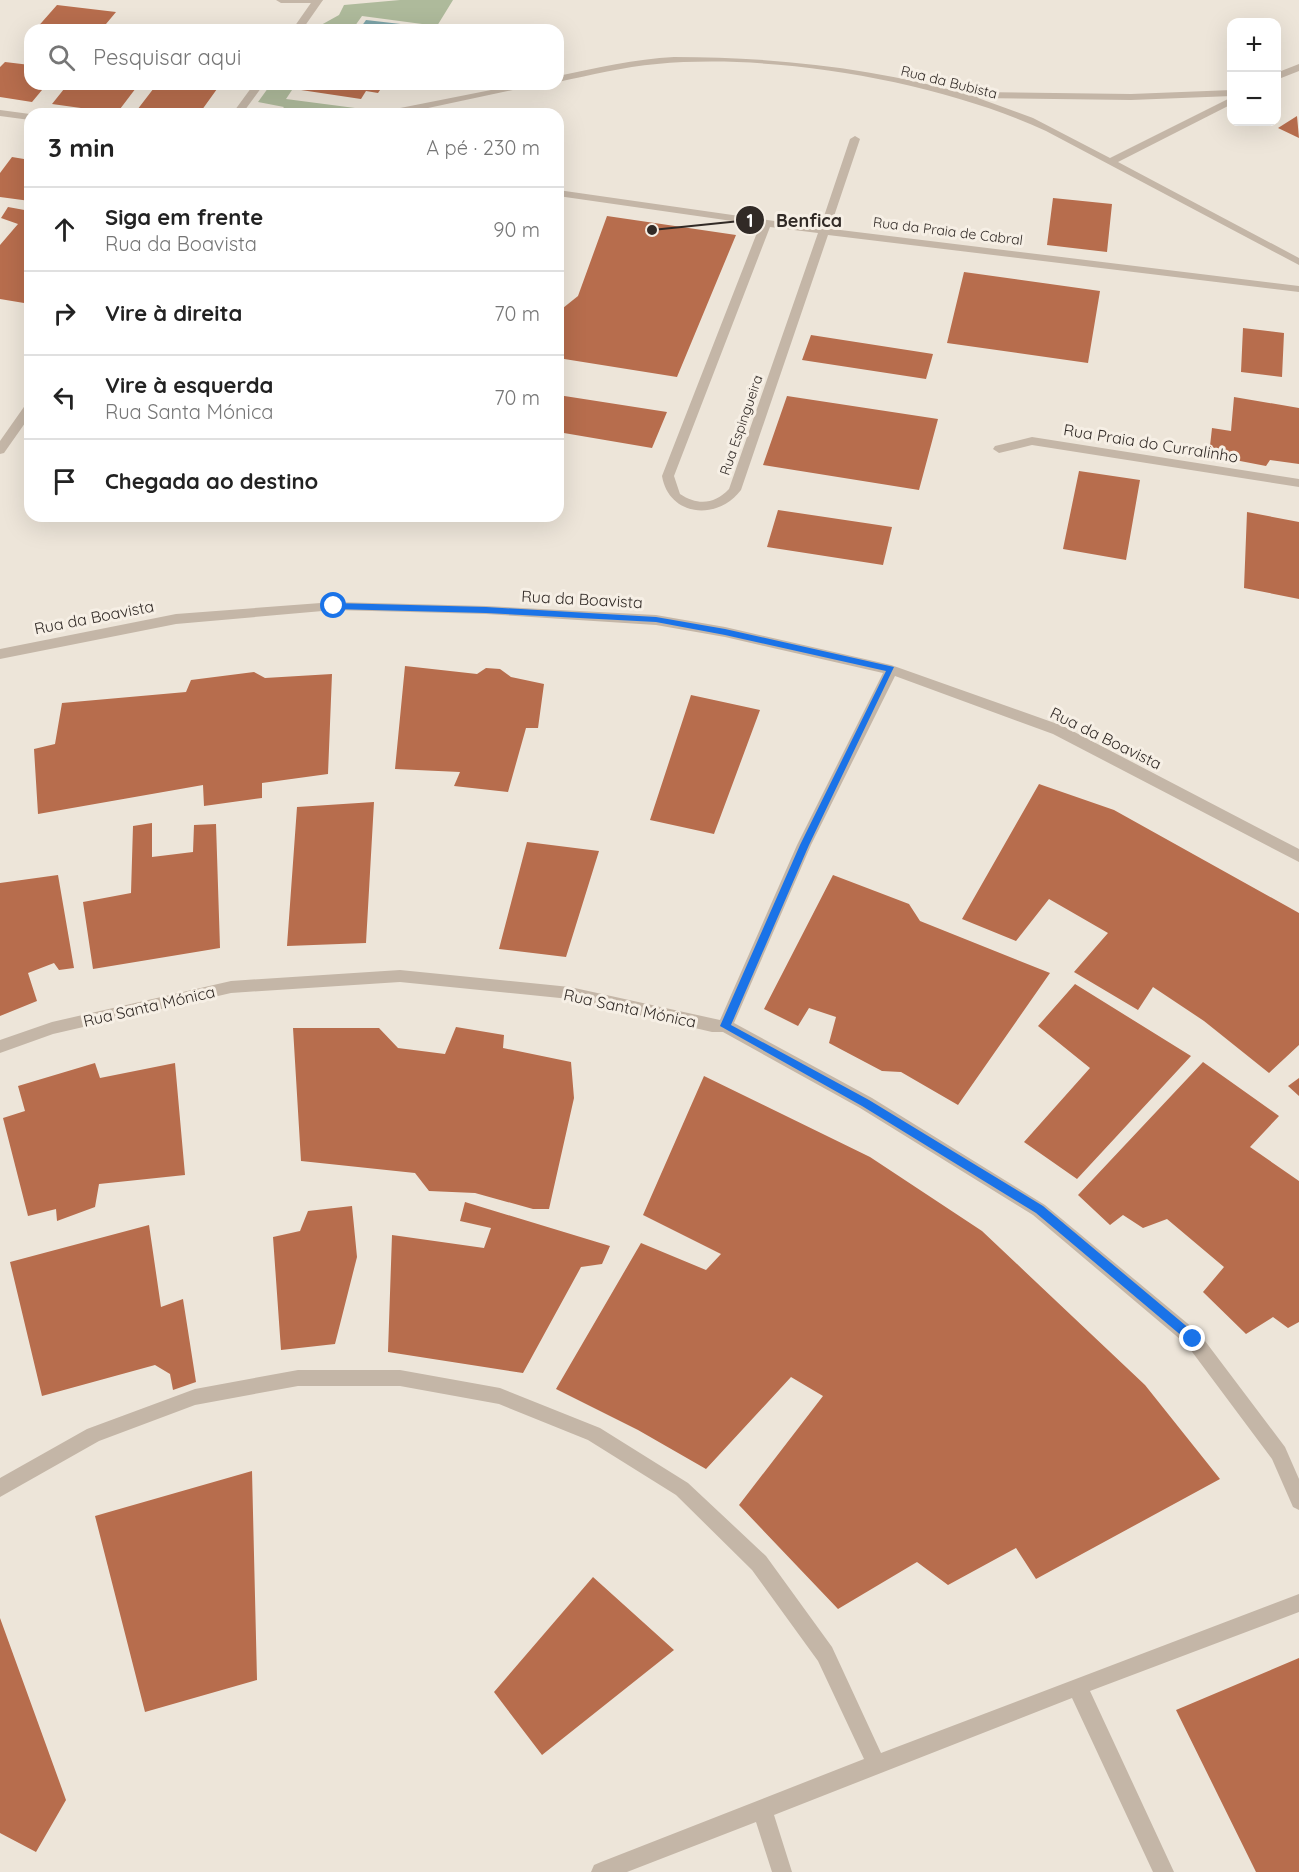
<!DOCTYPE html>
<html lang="pt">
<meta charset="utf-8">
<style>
:root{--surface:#fff;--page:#f2f2f2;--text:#222;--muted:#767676;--line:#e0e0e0}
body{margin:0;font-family:Quicksand,sans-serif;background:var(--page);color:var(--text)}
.controls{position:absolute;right:18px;top:18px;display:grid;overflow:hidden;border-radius:12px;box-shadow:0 6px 24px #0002}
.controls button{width:54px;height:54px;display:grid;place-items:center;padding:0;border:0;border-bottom:2px solid var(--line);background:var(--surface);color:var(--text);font:30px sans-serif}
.stop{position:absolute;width:18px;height:18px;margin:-14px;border:4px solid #1a73e8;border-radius:50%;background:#fff}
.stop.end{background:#1a73e8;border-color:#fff;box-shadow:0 2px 6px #0008}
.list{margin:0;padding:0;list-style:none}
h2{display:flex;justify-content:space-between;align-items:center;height:78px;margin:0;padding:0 24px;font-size:26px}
h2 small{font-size:20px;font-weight:400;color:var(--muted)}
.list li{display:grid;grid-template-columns:39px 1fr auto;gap:18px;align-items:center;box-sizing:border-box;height:84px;padding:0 24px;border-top:2px solid var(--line)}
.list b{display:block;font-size:22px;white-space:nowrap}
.list p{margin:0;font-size:20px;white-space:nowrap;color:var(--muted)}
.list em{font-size:20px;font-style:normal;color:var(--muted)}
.icon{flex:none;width:33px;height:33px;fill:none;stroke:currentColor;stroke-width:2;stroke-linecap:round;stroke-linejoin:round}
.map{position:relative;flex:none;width:1299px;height:1872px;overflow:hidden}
.search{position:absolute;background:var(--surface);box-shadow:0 6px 24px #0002;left:24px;top:24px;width:540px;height:66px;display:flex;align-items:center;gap:15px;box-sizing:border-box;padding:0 21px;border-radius:18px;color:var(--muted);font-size:22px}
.panel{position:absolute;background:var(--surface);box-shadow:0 6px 24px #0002;left:24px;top:108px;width:540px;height:414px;border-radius:18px}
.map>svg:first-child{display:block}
.green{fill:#aeba9b}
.water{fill:#7ca3a7}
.building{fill:#b76d4d}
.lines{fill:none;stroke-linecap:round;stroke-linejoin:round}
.service{fill:#c4b6a7;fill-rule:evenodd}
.minor{fill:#c4b6a7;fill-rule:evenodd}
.route{fill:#1a73e8}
.labels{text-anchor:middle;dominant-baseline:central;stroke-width:6;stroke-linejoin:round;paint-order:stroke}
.far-street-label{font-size:14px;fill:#312a26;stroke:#f6efe5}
.street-label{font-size:16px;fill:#312a26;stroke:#f6efe5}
.leader{fill:none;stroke:#312a26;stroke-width:2}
.callout-dot{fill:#312a26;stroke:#f6efe5;stroke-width:2}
.mark-label{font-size:18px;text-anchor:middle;font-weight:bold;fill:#fff}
.callout-label{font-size:18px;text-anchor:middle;font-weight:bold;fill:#312a26;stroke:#f6efe5;stroke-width:6;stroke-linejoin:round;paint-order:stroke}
</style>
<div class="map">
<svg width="1299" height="1872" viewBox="0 0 1299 1872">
<rect width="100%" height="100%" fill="#ede5d9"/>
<path class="green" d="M 400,0 L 453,0 L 437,26 L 362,16 L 352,30 L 312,30 L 339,15 L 344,5 Z
M 271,84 L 296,84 L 286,99 L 355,108 L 323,114 L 278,114 L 284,107 L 258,102 Z"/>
<path class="water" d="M 366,20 L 418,26 L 416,30 L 359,30 Z"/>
<path class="building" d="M 57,5 L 116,12 L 101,30 L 35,30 Z
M 5,62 L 30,65 L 30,84 L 47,84 L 32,102 L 0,97 L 0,67 Z
M 68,84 L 139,84 L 117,113 L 52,104 Z
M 157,84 L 183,84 L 217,89 L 199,114 L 134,114 Z
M 305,84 L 384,84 L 378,93 L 366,91 L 361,99 L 301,90 Z
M 1297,116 L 1299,138 L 1278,128 Z
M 12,157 L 30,160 L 30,201 L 0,197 L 0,173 Z
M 1053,198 L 1112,204 L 1107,252 L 1047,245 Z
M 8,207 L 30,211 L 30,304 L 0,299 L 0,245 L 18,224 L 1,218 Z
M 607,216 L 736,235 L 677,377 L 558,358 L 558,312 L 578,296 Z
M 964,272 L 1100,291 L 1088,363 L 947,343 Z
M 1243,328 L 1284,333 L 1282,377 L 1241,372 Z
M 811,335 L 933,354 L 926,379 L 802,360 Z
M 558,395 L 667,412 L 652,448 L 558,432 Z
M 787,396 L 938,419 L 919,490 L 763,465 Z
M 1234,397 L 1299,408 L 1299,464 L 1270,460 L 1266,466 L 1209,455 L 1212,428 L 1231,431 Z
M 1079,471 L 1140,480 L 1126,560 L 1063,549 Z
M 778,510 L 892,527 L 883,565 L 767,547 Z
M 1247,512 L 1299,522 L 1299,599 L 1244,588 Z
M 405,666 L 477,674 L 486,668 L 500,669 L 511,677 L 544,684 L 538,728 L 526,728 L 508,792 L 454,786 L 460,772 L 395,769 Z
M 254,672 L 265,678 L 332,674 L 328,774 L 262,783 L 262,798 L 204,806 L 203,785 L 38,814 L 34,749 L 55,744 L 62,703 L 186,692 L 191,680 Z
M 691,695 L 760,710 L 714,834 L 650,820 Z
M 1039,784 L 1114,810 L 1299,913 L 1299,1045 L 1269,1073 L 1204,1021 L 1153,987 L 1138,1010 L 1074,972 L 1108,933 L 1049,899 L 1016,941 L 962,919 Z
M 374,802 L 366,943 L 287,946 L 297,807 Z
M 152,823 L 152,857 L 193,852 L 194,825 L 216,824 L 220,948 L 93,969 L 83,902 L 131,893 L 133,826 Z
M 527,842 L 599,851 L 566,957 L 499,949 Z
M 58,875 L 74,968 L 59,970 L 54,963 L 28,973 L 37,1001 L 0,1016 L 0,883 Z
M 833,875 L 909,904 L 920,921 L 1050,973 L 958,1105 L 901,1072 L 882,1071 L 829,1043 L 836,1017 L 809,1008 L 798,1026 L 764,1009 Z
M 1075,984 L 1191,1056 L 1077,1179 L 1024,1142 L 1090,1068 L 1038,1026 Z
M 456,1027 L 504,1035 L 503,1048 L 571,1062 L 574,1098 L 549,1209 L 533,1209 L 475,1193 L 429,1191 L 415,1173 L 301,1161 L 293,1028 L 379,1028 L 398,1048 L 445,1054 Z
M 1203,1062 L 1279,1116 L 1250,1147 L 1299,1181 L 1299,1322 L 1288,1328 L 1273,1317 L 1246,1334 L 1203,1292 L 1224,1267 L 1167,1219 L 1143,1228 L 1123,1215 L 1110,1225 L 1078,1195 Z
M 95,1063 L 100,1078 L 175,1063 L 185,1175 L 99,1184 L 95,1207 L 57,1221 L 56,1209 L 28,1216 L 3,1118 L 25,1111 L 18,1086 Z
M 704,1076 L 870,1157 L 982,1231 L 1145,1385 L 1220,1479 L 1036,1579 L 1016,1548 L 948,1585 L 917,1562 L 838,1609 L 739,1505 L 823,1396 L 791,1377 L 706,1469 L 638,1430 L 556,1389 L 641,1243 L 706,1270 L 721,1254 L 643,1215 Z
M 1299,1078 L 1299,1096 L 1288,1086 Z
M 465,1202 L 610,1246 L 602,1264 L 581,1267 L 523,1373 L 388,1352 L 392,1235 L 484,1248 L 491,1228 L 460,1221 Z
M 352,1206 L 357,1257 L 335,1344 L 281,1350 L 273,1237 L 300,1231 L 308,1211 Z
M 149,1225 L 161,1307 L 183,1299 L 196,1382 L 173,1390 L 170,1374 L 155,1365 L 42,1396 L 10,1262 Z
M 252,1471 L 257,1680 L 145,1712 L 95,1516 Z
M 593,1577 L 674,1650 L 542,1755 L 494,1692 Z
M 0,1618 L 66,1800 L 36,1852 L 0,1833 Z
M 1299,1658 L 1299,1872 L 1256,1872 L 1176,1710 Z"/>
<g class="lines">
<path class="service" d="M 313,0 L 323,0 L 302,30 L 292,30 Z
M 254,84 L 264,84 L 242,114 L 232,114 Z
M 855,136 L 860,139 L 829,231 L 820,233 L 819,231 L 850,139 Z"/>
<path class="minor" d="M 276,0 L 323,0 L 318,3 L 281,3 Z
M 674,57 C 775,57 876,68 973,96 L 973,93 L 977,92 L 1131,94 L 1232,90 L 1232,96 L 1131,100 L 978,98 L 1033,118 L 1110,158 L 1232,97 L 1232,104 L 1118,162 L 1299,258 L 1299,265 L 1046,131 C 939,81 775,53 657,64 C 623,67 591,75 558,82 L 558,76 C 596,68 635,59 674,57 Z
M 1299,64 L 1299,71 L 1276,80 L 1276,73 Z
M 521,84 L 541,84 L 400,114 L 380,114 L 385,111 Z
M 0,110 L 30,114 L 30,120 L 0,116 Z
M 558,190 L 824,228 L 1299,286 L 1299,292 L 828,235 L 741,490 C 718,521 669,517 662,476 L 760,225 L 558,196 ZM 770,227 L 818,233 L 729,489 C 715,504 698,506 680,494 L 674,476 Z
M 30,403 L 30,416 L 4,453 L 0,454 L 0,441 L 26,404 Z
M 1032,437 L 1299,479 L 1299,487 L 1032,445 L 999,453 L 993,449 L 995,446 Z
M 334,602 L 486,606 L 656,615 L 725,627 L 891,665 L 1063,726 L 1299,849 L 1299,862 L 1053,734 L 895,676 L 811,845 L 734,1023 L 872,1098 L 1045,1205 L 1199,1333 L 1285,1447 L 1299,1479 L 1299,1510 L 1293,1507 L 1272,1459 L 1187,1345 L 1033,1215 L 860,1108 L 723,1032 L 712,1032 L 570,999 L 400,982 L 231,993 L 53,1034 L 0,1053 L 0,1040 L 52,1022 L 231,981 L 400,970 L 570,987 L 720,1020 L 797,845 L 883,673 L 725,637 L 656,625 L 486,614 L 334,610 L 176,624 L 0,659 L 0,649 L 176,614 Z
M 298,1370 L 400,1370 L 500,1388 L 600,1428 L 688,1483 L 766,1556 L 832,1647 L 881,1753 L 1299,1594 L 1299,1612 L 1090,1691 L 1174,1872 L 1153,1872 L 1072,1698 L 774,1815 L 792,1872 L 772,1872 L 756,1822 L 627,1872 L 591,1872 L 594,1865 L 601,1862 L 864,1759 L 818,1661 L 752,1570 L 676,1495 L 588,1440 L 499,1404 L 400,1386 L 298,1386 L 195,1405 L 99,1441 L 0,1497 L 0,1478 L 87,1429 L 195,1389 Z"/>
</g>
<path class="route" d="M 334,603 L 486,607 L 656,617 L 725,629 L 894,667 L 809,845 L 731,1025 L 869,1100 L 1043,1206 L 1197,1335 L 1197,1342 L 1189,1342 L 1036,1213 L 862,1106 L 720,1026 L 800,845 L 886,671 L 725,635 L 656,622 L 486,613 L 334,609 L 330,606 Z"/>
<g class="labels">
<g class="far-street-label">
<text transform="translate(949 82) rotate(14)">Rua da Bubista</text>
<text transform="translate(948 231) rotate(7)">Rua da Praia de Cabral</text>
<text transform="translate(741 425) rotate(-71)">Rua Espingueira</text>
</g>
<g class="street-label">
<text transform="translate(1151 443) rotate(9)">Rua Praia do Curralinho</text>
<text transform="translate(582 599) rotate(3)">Rua da Boavista</text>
<text transform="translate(94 617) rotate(-11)">Rua da Boavista</text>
<text transform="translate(1106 738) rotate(26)">Rua da Boavista</text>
<text transform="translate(149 1006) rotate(-13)">Rua Santa Mónica</text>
<text transform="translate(630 1008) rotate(12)">Rua Santa Mónica</text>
</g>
</g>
<path class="leader" d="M652 230L750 220"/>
<g class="callout-dot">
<circle cx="652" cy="230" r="6"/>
<circle cx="750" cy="220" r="15"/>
</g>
<g class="mark-label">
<text x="750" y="227">1</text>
</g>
<g class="callout-label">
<text x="809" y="227">Benfica</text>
</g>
</svg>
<div class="controls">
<button>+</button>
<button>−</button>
</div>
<div class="stop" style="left:334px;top:606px"></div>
<div class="stop end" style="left:1193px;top:1339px"></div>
<div class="search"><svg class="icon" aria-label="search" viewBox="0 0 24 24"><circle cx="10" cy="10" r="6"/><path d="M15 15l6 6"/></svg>Pesquisar aqui</div>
<section class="panel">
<h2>3 min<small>A pé · 230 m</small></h2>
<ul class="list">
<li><svg class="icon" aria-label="ahead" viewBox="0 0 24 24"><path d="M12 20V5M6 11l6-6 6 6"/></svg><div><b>Siga em frente</b><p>Rua da Boavista</p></div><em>90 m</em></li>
<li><svg class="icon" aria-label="right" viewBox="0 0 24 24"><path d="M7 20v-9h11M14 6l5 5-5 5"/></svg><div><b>Vire à direita</b></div><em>70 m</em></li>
<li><svg class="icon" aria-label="left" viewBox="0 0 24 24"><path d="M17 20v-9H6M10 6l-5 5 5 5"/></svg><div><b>Vire à esquerda</b><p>Rua Santa Mónica</p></div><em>70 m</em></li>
<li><svg class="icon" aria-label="arrive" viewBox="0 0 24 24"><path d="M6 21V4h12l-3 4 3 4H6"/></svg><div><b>Chegada ao destino</b></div></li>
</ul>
</section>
</div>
